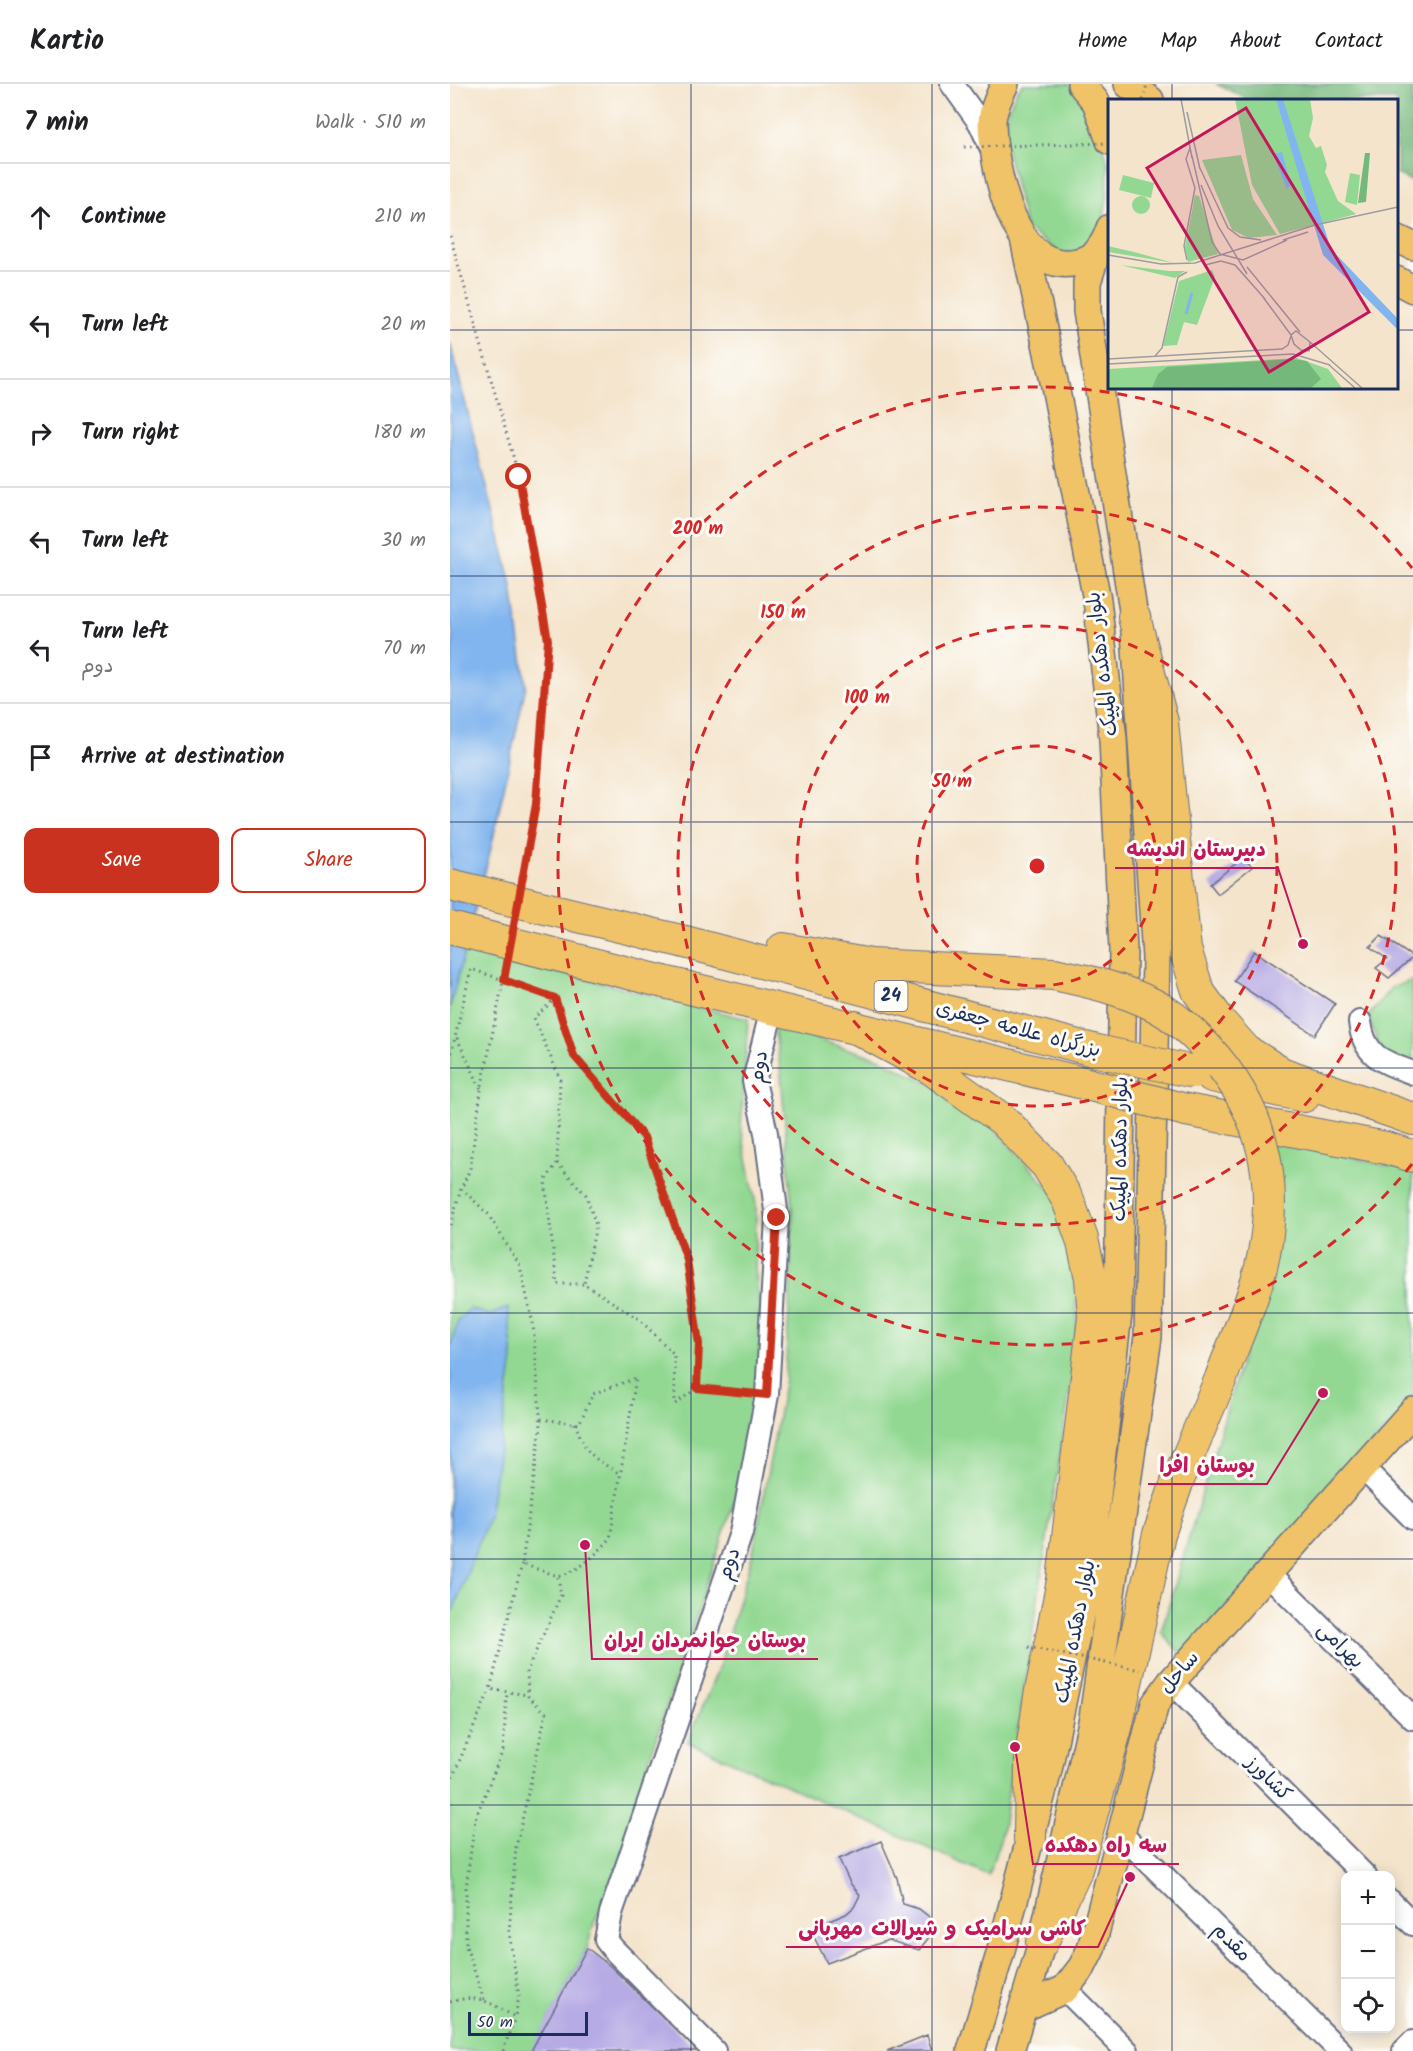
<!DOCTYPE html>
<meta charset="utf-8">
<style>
:root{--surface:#fff;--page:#f6f6f6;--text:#202124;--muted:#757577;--line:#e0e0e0;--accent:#c8321e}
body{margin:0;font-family:Kalam,"Playpen Sans Arabic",sans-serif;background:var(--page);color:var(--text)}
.controls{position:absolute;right:18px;bottom:18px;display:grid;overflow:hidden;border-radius:12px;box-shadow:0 3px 15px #0003}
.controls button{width:54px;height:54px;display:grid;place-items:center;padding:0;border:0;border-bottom:2px solid var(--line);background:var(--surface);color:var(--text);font:30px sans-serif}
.scale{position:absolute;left:18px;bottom:15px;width:120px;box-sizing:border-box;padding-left:6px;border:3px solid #1b2f5e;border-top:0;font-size:16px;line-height:21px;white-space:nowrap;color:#1b2f5e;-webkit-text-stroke:4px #fdfcf7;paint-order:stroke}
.stop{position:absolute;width:18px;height:18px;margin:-14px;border:4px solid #c8321e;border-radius:50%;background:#fff}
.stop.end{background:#c8321e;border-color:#fff;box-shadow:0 2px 6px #0008}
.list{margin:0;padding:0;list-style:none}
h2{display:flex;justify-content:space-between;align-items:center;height:78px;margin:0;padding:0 24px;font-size:26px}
h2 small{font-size:20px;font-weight:400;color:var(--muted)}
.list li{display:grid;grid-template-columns:39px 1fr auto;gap:18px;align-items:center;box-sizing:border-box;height:108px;padding:0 24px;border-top:2px solid var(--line)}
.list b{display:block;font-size:22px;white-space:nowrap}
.list p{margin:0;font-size:20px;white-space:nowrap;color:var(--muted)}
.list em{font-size:20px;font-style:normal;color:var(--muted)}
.actions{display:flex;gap:12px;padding:18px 24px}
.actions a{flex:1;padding:14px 0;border:2px solid var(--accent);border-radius:12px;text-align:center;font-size:21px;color:var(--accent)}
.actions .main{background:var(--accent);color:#fff}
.icon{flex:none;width:33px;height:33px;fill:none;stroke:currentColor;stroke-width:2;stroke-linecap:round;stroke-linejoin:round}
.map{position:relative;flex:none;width:963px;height:1967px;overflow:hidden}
header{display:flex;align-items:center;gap:36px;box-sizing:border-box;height:84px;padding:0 30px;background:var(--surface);border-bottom:2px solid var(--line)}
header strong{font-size:28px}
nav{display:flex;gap:33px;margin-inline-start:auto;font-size:21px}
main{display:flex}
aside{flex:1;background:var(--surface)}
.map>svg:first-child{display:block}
.green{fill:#92d892;stroke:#568478;stroke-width:1.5}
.forest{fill:#75b87c;stroke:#48746d;stroke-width:1.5}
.water{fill:#81b5ef;stroke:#4e72a6;stroke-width:1.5}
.building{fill:#b7abe5}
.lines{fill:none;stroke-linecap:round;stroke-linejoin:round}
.minor-casing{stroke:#676e84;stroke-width:26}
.major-casing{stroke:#676e84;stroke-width:30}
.highway-casing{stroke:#676e84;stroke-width:34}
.path{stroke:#676e84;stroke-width:3;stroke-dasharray:1.5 4.5;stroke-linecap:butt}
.minor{stroke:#fff;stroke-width:22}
.major{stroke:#f0c369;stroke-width:27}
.highway{stroke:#f0c369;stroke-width:32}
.highway-bridge-casing{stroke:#676e84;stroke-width:34;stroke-linecap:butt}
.path-bridge{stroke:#676e84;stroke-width:3;stroke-dasharray:1.5 4.5;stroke-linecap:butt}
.highway-bridge{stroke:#f0c369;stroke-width:32}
.route{stroke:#c8321e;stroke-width:8}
.grid{fill:none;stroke:#1b2f5e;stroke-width:1.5;stroke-opacity:0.55}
.ring{fill:none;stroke:#d62828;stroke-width:3;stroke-dasharray:10 8}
.labels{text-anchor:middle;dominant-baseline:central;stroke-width:6;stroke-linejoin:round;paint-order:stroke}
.shield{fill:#fdfcf7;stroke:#5f6c8c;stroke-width:1.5}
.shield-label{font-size:18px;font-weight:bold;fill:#1b2f5e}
.street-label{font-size:20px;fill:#1b2f5e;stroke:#fdfcf7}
.inset-river{fill:none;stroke:#81b5ef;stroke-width:3}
.inset-road{fill:none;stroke:#9d9ca0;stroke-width:1.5}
.view{fill:#c2185b;fill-opacity:0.15;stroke:#c2185b;stroke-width:3}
.inset-edge{fill:none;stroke:#1b2f5e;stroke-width:3}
.centre{fill:#d62828;stroke:#fdfcf7;stroke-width:3}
.ring-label{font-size:18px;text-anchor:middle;font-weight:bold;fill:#d62828;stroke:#fdfcf7;stroke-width:6;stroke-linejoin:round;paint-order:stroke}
.leader{fill:none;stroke:#c2185b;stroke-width:2}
.callout-dot{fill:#c2185b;stroke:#fdfcf7;stroke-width:2}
.callout-label{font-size:21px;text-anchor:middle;font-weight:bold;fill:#c2185b;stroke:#fdfcf7;stroke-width:6;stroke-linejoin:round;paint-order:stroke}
</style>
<header>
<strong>Kartio</strong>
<nav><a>Home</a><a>Map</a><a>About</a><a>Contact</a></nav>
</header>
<main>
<aside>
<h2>7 min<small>Walk · 510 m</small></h2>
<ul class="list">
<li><svg class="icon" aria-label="ahead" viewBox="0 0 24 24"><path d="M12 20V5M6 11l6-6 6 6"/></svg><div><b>Continue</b></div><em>210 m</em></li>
<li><svg class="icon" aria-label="left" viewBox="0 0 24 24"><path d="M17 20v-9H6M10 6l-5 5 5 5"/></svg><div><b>Turn left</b></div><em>20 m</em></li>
<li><svg class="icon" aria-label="right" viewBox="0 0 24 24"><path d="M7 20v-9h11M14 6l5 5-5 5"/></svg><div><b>Turn right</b></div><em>180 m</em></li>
<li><svg class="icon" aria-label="left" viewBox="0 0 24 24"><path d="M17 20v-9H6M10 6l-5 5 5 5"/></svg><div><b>Turn left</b></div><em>30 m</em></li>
<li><svg class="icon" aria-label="left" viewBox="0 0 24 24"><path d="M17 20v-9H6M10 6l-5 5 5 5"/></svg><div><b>Turn left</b><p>دوم</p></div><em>70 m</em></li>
<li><svg class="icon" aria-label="arrive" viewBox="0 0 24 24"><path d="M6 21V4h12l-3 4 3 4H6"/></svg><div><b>Arrive at destination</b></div></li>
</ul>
<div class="actions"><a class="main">Save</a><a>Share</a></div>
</aside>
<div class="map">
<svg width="963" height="1967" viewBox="0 0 963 1967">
<rect width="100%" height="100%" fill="#fdfcf7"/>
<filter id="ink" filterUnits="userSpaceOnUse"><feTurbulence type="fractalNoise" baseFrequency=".0167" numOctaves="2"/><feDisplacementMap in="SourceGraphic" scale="12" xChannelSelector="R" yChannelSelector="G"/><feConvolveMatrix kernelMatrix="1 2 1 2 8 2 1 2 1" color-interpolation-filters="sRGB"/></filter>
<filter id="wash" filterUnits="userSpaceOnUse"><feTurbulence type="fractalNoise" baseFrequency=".008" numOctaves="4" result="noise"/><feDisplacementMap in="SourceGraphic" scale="24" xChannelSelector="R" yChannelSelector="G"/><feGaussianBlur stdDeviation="1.35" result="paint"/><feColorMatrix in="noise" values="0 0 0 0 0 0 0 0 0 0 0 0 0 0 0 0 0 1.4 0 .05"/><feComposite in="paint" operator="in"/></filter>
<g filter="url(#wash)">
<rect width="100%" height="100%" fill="#f4e4cc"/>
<path class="green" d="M 573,0 L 618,0 L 621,2 L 649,46 L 658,80 L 657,114 L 653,137 L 636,166 L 611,170 L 576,144 L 553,51 L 558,27 L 566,8 Z
M 0,857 L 65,877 L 298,935 L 291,1043 L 306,1121 L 305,1185 L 314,1257 L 308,1318 L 290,1400 L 200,1673 L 173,1775 L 144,1839 L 137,1864 L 82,1967 L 0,1967 Z
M 963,896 L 963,982 L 933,971 L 918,933 L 941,904 Z
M 324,942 L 431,975 L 482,1001 L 534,1033 L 607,1113 L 622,1164 L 627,1229 L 626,1265 L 552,1750 L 538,1791 L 238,1658 L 270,1580 L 303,1469 L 335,1295 L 340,1211 L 342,1125 L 331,990 Z
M 820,1053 L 963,1088 L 963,1315 L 734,1573 L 711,1548 L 822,1173 Z"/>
<path class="forest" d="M 766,0 L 963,0 L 963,98 L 947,90 L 946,16 L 799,16 Z"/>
<path class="water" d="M 0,259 L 61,497 L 76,601 L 41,764 L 0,923 L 0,609 L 3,550 L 0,538 Z
M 58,1224 L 63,1276 L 39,1431 L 3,1527 L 0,1526 L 0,1264 L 8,1236 L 20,1225 L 40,1231 Z"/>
<g id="blocks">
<path class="building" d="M 794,773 L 802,783 L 768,810 L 760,800 Z
M 931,852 L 963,873 L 939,894 L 926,884 L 937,875 L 920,863 Z
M 804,867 L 885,920 L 865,951 L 784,897 Z
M 431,1757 L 447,1794 L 453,1820 L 469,1825 L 482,1835 L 480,1852 L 469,1866 L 438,1856 L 377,1879 L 360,1845 L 396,1830 L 404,1823 L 410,1811 L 400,1799 L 389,1775 Z
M 137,1864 L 160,1882 L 248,1967 L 81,1967 Z
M 477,1951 L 482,1967 L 437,1967 Z"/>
</g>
</g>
<g filter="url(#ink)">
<use href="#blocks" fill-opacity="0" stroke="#676e84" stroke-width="1.5"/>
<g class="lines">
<defs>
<path id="minor" d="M 502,0 L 530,39 L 542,65
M 910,938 C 914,973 934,978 963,989
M 912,1383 L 963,1434
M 818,1490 L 963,1634
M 721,1598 L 915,1792
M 672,1751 L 890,1967
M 940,1817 L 963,1840
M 615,1905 L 677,1967
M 264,1967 L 163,1865 L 156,1856 L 161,1829 L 291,1449 L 317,1311 L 327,1134 L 316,1049 L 304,997 L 319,937
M 954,1967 L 963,1958"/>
<path id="major" d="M 555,0 C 550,10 542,28 542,39 C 543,83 564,193 627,178 C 645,175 655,160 660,144
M 631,0 L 646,18 L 660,57
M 678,0 L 700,16
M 946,154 L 963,162
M 946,196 L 963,205
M 573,1924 L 615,1905 L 632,1883 L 641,1865 L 705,1620 L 721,1598 L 963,1327
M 521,1967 L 550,1870 L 598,1686 L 637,1499 L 668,1230 L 673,866 L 663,655 L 647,516 L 605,302 L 574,155
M 560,1967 L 592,1858 L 643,1634 L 698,1253 L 706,874 L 684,533 L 637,227 L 637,198 L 647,168"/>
<path id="highway" d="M 684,533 L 712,638 L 735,865 L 748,907 L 771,939 L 796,967 L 831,989 L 963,1035
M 235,858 L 647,967
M 333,865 L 421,881 L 604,890
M 214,898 L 633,999
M 405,943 L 482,985 L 553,1036 L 597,1081 L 618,1116 L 632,1155 L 641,1194 L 644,1233 L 613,1496 L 590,1612 L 581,1674 L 580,1755
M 762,992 L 854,1012
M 736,1026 L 936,1064 L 963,1072
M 592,1858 L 625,1789 L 666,1644 L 709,1450 L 728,1396 L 771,1294"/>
</defs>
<use href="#minor" class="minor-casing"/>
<use href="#major" class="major-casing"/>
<use href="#highway" class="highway-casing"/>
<path class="path" d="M 0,152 L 69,393 L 98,556 L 86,720 L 73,794
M 106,914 L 84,934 L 110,995 L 107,1079 L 136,1111 L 146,1141 L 134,1200 L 189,1235 L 224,1270 L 225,1320 L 247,1304
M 7,954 L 31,1005
M 0,975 L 21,885 L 106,914 L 124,972 L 194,1053 L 238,1176 L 249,1260 L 247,1304 L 300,1310
M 107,1079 L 95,1097 L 107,1200 L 134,1200
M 0,1141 L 11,1105 L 20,1085 L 31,1006 L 56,883
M 91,1335 L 129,1340 L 143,1310 L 186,1294 L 160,1455 C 146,1470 129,1488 108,1492
M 125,1339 C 137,1372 141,1372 170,1390
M 72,1480 L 40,1605 L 77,1611
M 0,1699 L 40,1605
M 34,1916 L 16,1862 L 16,1804 L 25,1735 L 53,1666 L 57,1608
M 0,1918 C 29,1909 40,1919 65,1933 L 69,1913 L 59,1848 L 66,1763 L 96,1629 L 78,1612 L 77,1587 L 111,1511 L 108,1492 L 72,1480 L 91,1343 L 83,1240 L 70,1182 L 38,1130 L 12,1105
M 53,1967 L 65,1933"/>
<use href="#minor" class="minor"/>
<use href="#major" class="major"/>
<use href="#highway" class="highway"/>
<defs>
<path id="highway-bridge" d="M 0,801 L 235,858
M 0,844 L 214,898
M 604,890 C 638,897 672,905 704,921 C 724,931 741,947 756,963 C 810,1021 829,1091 814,1169 C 807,1209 785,1255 771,1294
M 647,967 L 744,988
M 633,999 L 736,1026"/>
</defs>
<use href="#highway-bridge" class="highway-bridge-casing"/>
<path class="path-bridge" d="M 693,16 L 697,0
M 514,63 L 660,59
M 578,1563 L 690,1586"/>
<use href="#highway-bridge" class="highway-bridge"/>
</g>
</g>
<g class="lines" filter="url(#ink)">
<path class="route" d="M 69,393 L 98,556 L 86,720 L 54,896 L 105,914 L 124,972 L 194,1053 L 237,1176 L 249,1260 L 247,1304 L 317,1311 L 327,1134"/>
</g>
<path class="grid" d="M 241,0 L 241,1967M 482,0 L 482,1967M 722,0 L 722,16M 0,246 L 660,246M 946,246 L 963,246M 722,303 L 722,1967M 0,492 L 963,492M 0,738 L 963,738M 0,984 L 963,984M 0,1229 L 963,1229M 0,1475 L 963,1475M 0,1721 L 963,1721"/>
<g class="ring">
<circle cx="587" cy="782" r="120"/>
<circle cx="587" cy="782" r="240"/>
<circle cx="587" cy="782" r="359"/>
<path d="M962 1080A479 479 0 1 1 962 484"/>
</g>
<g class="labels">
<rect class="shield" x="424.5" y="897" width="33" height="30" rx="4.5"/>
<g class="shield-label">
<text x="441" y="912">24</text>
</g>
<g class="street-label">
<text transform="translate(653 580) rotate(-97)">بلوار دهکده المپیک</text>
<text transform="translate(568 946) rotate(15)">بزرگراه علامه جعفری</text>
<text transform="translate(310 983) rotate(-82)">دوم</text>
<text transform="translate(671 1065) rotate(-89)">بلوار دهکده المپیک</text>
<text transform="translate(280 1480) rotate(-71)">دوم</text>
<text transform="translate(626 1548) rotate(-79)">بلوار دهکده المپیک</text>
<text transform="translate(890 1562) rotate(45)">بهرامی</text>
<text transform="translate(730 1589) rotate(-50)">ساحل</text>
<text transform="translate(818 1695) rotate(45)">کشاورز</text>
<text transform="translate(781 1859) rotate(45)">مقدم</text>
</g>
</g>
<g transform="translate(658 15)">
<rect width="290" height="290" fill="#f4e4cc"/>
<path d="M 127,0 L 202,0 L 205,19 L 201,37 L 208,49 L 213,47 L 219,66 L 217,73 L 230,102 L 248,115 L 172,135 L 144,86 ZM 133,56 L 145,100 L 169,136 L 141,139 L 124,131 L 94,61 ZM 242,74 L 252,76 L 249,106 L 237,103 ZM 15,76 L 46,84 L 43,99 L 11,91 ZM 87,96 L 91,97 L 110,155 L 80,163 L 77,148 ZM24 106a9 9 0 1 1 18 0a9 9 0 1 1-18 0ZM 0,147 L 26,153 L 66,164 L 0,153 ZM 12,166 L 61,172 L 77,172 L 67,179 ZM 104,171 L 107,178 L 89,226 L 76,223 L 69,246 L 55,247 L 71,182 ZM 189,259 L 220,270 L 234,289 L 0,289 L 0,270 Z" fill="#92d892"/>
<path d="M 257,54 L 262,54 L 258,103 L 250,104 ZM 184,260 L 199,262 L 213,280 L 203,289 L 44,289 L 50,275 L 59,268 Z" fill="#75b87c"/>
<path d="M 168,0 L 175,0 L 223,150 L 289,219 L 289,230 L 215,156 ZM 174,53 L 183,86 L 179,90 L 165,55 Z" fill="#81b5ef"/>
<path class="inset-river" d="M 78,215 L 84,194"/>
<path class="inset-road" d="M 73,0 L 84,59M 79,13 L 92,70M 84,57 L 104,143 L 112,155 L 135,161 L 179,141M 91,67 L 120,129 L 132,138 L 153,141M 93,86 L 110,127 L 139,175M 175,141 L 200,133M 0,156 L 53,165 L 87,164 L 207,126 L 290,108M 79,161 L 76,147 L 87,89 L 78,60 L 82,49M 97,166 L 113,162 L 127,166 L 157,200M 139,168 L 192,233M 155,198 L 183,236M 188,232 L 202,243 L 201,252 L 193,251 L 186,245 L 183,236 ZM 202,243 L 254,289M 47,257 L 54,249 L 70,178 L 79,173M 0,260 L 174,250 L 180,246 L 183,237M 0,265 L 185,255 L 222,266M 220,265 L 247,289"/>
<path class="view" d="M 138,9 L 261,213 L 161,273 L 39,69 Z"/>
<rect width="290" height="290" class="inset-edge"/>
</g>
<circle cx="587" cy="782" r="9" class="centre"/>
<g class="ring-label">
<text x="248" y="450">200 m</text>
<text x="333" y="534">150 m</text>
<text x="417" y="619">100 m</text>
<text x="502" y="703">50 m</text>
</g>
<path class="leader" d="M853 860L828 784H665M873 1309L817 1400H698M135 1461L142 1575H368M565 1663L583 1780H729M680 1793L648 1863H336"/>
<g class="callout-dot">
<circle cx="853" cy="860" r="6"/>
<circle cx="873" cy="1309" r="6"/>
<circle cx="135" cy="1461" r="6"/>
<circle cx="565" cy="1663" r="6"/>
<circle cx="680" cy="1793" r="6"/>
</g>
<g class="callout-label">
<text x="746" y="772">دبیرستان اندیشه</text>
<text x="757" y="1388">بوستان افرا</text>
<text x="255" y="1563">بوستان جوانمردان ایران</text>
<text x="656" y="1768">سه راه دهکده</text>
<text x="492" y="1851">کاشی سرامیک و شیرالات مهربانی</text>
</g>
</svg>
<div class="controls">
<button>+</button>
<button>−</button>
<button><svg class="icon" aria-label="locate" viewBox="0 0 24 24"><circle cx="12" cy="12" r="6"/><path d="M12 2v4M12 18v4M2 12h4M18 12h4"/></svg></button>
</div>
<div class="scale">50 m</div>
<div class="stop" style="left:69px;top:393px"></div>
<div class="stop end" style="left:327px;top:1134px"></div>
</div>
</main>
